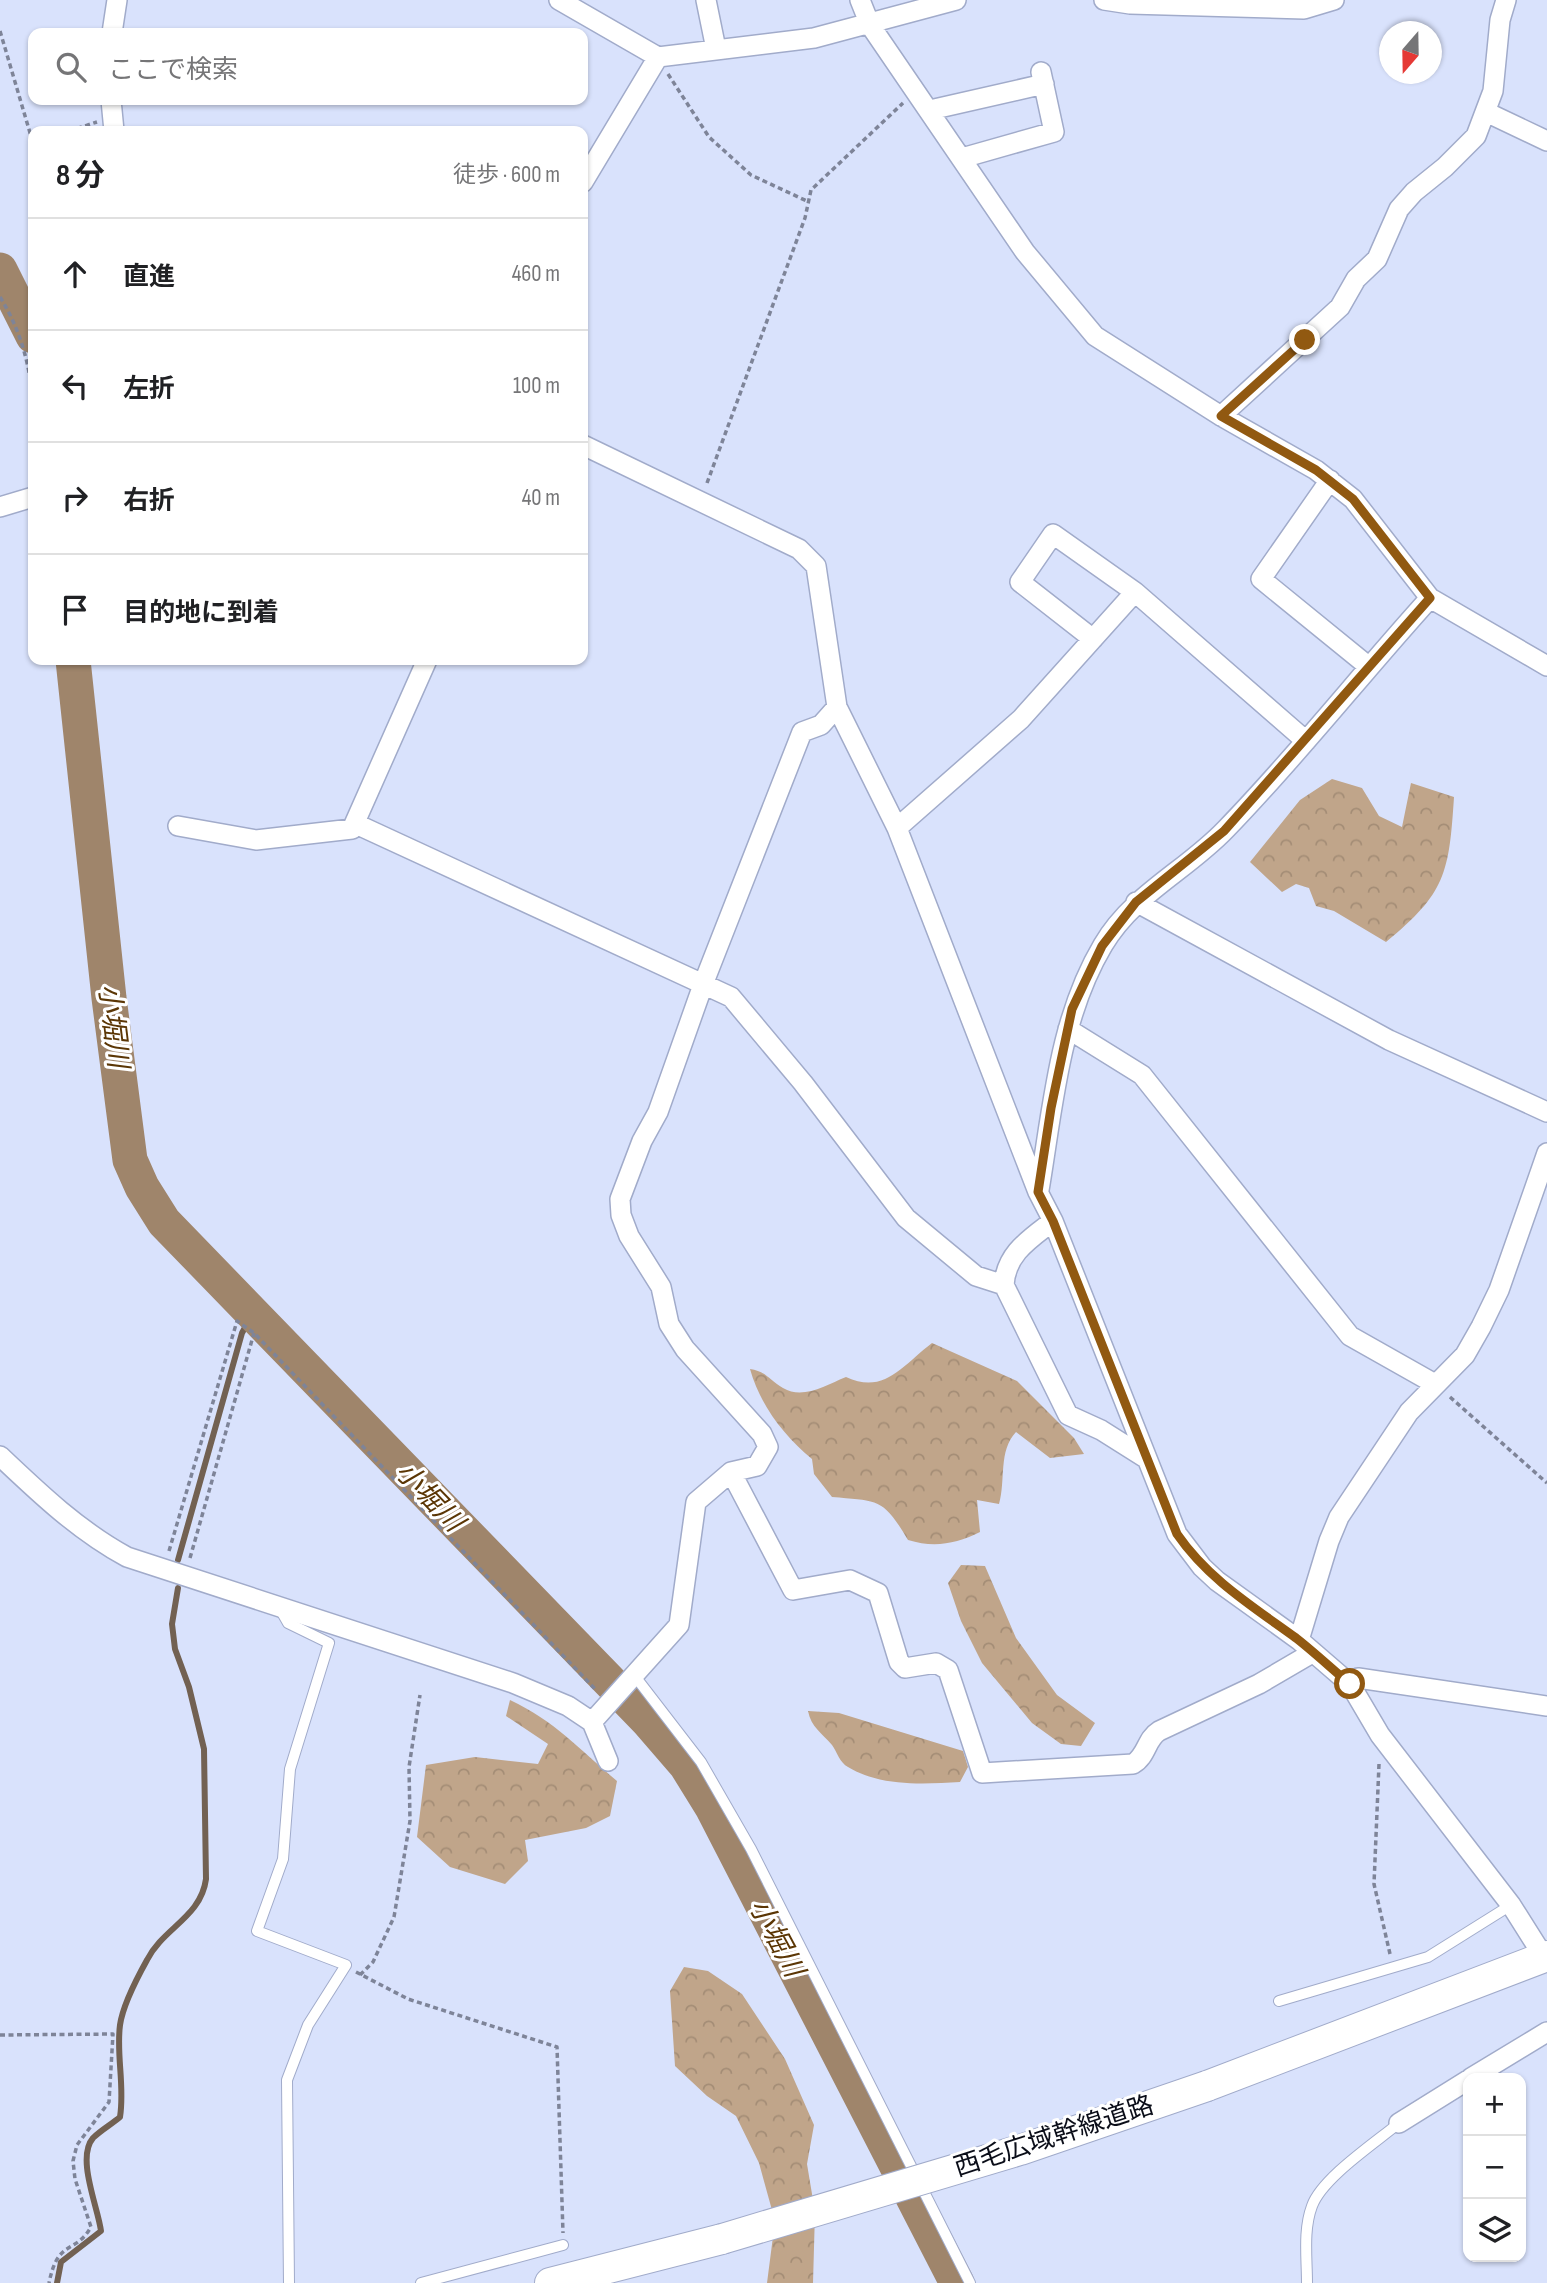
<!DOCTYPE html>
<html lang="ja">
<meta charset="utf-8">
<style>
:root{--surface:#fff;--page:#f2f2f2;--text:#202124;--muted:#757577;--line:#e0e0e0}
body{margin:0;font-family:"Sofia Sans Condensed","Noto Sans JP",sans-serif;background:var(--page);color:var(--text)}
.controls{position:absolute;right:21px;bottom:21px;display:grid;overflow:hidden;border-radius:14px;box-shadow:0 2px 5px #0004}
.controls button{width:63px;height:63px;display:grid;place-items:center;padding:0;border:0;border-bottom:2px solid var(--line);background:var(--surface);color:var(--text);font:35px sans-serif}
.compass{position:absolute;left:1379px;top:21px;width:63px;height:63px;border-radius:50%;background:var(--surface);box-shadow:0 2px 5px #0004;rotate:200deg}
.stop{position:absolute;width:21px;height:21px;margin:-16px;border:5px solid #915911;border-radius:50%;background:#fff}
.stop.end{background:#915911;border-color:#fff;box-shadow:0 2px 7px #0008}
.list{margin:0;padding:0;list-style:none}
h2{display:flex;justify-content:space-between;align-items:center;height:91px;margin:0;padding:0 28px;font-size:30px}
h2 small{font-size:23px;font-weight:400;color:var(--muted)}
.list li{display:grid;grid-template-columns:46px 1fr auto;gap:21px;align-items:center;box-sizing:border-box;height:112px;padding:0 28px;border-top:2px solid var(--line)}
.list b{display:block;font-size:26px;white-space:nowrap}
.list em{font-size:23px;font-style:normal;color:var(--muted)}
.icon{flex:none;width:38px;height:38px;fill:none;stroke:currentColor;stroke-width:2;stroke-linecap:round;stroke-linejoin:round}
.map{position:relative;flex:none;width:1547px;height:2283px;overflow:hidden}
.search{position:absolute;background:var(--surface);box-shadow:0 2px 5px #0004;left:28px;top:28px;width:560px;height:77px;display:flex;align-items:center;gap:18px;box-sizing:border-box;padding:0 24px;border-radius:14px;color:var(--muted);font-size:26px}
.panel{position:absolute;background:var(--surface);box-shadow:0 2px 5px #0004;left:28px;top:126px;width:560px;height:539px;border-radius:14px}
.map>svg:first-child{display:block}
.forest{fill:url(#forest-crowns)}
.lines{fill:none;stroke-linecap:round;stroke-linejoin:round}
.stream{stroke:#726152;stroke-width:6}
.river{stroke:#9f856b;stroke-width:35}
.service-casing{stroke:#a1abca;stroke-width:12}
.minor-casing{stroke:#a1abca;stroke-width:22}
.primary-casing{stroke:#a1abca;stroke-width:32}
.path{stroke:#7e8498;stroke-width:3.5;stroke-dasharray:5 3.5;stroke-linecap:butt}
.service{stroke:#fff;stroke-width:10}
.minor{stroke:#fff;stroke-width:19}
.primary{stroke:#fff;stroke-width:30}
.primary-bridge-casing{stroke:#a1abca;stroke-width:32;stroke-linecap:butt}
.primary-bridge{stroke:#fff;stroke-width:30}
.route{stroke:#915911;stroke-width:9}
.labels{text-anchor:middle;dominant-baseline:central;stroke-width:6;stroke-linejoin:round;paint-order:stroke}
.street-label{font-size:26px;fill:#0a0d18;stroke:#fff}
.water-label{font-size:28px;font-style:italic;fill:#5b3605;stroke:#fff}
</style>
<div class="map">
<svg width="1547" height="2283" viewBox="0 0 1547 2283">
<defs>
<pattern id="forest-crowns" width="20" height="18" patternUnits="userSpaceOnUse" patternTransform="scale(1.75)"><rect width="20" height="18" fill="#c0a58a"/><path d="M2 6a3 3 0 1 1 6 0M12 15a3 3 0 1 1 6 0" fill="none" stroke="#a48d76"/></pattern>
</defs>
<rect width="100%" height="100%" fill="#d9e2fc"/>
<path class="forest" d="M 1332,779 L 1362,788 L 1379,816 L 1402,827 L 1411,783 L 1454,797 C 1449,873 1446,893 1386,942 L 1334,911 L 1316,906 L 1309,888 L 1296,884 L 1282,892 L 1250,862 L 1300,800 Z
M 932,1343 L 1017,1381 L 1074,1438 L 1084,1454 L 1050,1458 L 1016,1432 C 998,1451 1006,1480 999,1504 L 977,1500 L 980,1532 C 956,1544 934,1548 908,1540 C 883,1498 879,1501 832,1497 L 814,1474 L 812,1459 C 784,1436 760,1405 750,1369 C 766,1371 770,1381 783,1388 C 803,1400 826,1385 846,1377 C 884,1395 902,1366 932,1343 Z
M 961,1565 L 985,1566 L 1016,1638 L 1057,1695 L 1095,1723 L 1081,1746 L 1061,1744 L 1032,1723 L 982,1663 L 961,1621 L 948,1583 Z
M 510,1700 C 555,1721 580,1750 617,1781 L 610,1816 L 586,1828 L 525,1840 L 528,1861 L 505,1884 L 450,1867 L 417,1837 L 426,1765 L 475,1757 L 538,1764 L 548,1744 L 506,1716 Z
M 808,1711 L 839,1713 L 963,1751 L 968,1767 L 960,1782 C 924,1784 881,1787 848,1767 C 840,1763 837,1752 832,1745 C 822,1733 811,1727 808,1711 Z
M 684,1967 L 708,1971 L 742,1994 L 785,2059 L 814,2125 L 807,2164 L 815,2212 L 813,2283 L 767,2283 L 775,2221 L 759,2163 L 736,2116 L 707,2096 L 675,2066 L 670,1991 Z"/>
<g class="lines">
<path class="stream" d="M 178,1560 L 242,1333 L 253,1313
M 57,2283 L 61,2262 L 101,2231 C 98,2207 76,2158 93,2138 C 101,2130 112,2124 120,2117 C 125,2086 116,2055 120,2025 C 123,2004 137,1978 147,1960 C 163,1928 201,1917 206,1879 L 204,1749 L 189,1687 L 175,1649 L 172,1624 L 178,1588"/>
<path class="river" d="M 0,270 L 33,336
M 73,660 L 109,998 L 130,1160 L 142,1187 L 164,1222 L 648,1721 L 686,1765 L 712,1807 L 957,2283"/>
<defs>
<path id="service" d="M 280,1609 L 288,1623 L 329,1643 L 290,1769 L 283,1859 L 257,1931 L 346,1965 L 308,2025 L 287,2080 L 289,2283
M 634,1675 L 701,1762 L 751,1849 L 970,2283
M 1279,2001 L 1428,1957 L 1511,1905
M 421,2283 L 563,2245
M 1307,2283 C 1307,2258 1303,2230 1312,2206 C 1322,2178 1375,2143 1399,2123"/>
<path id="minor" d="M 559,0 L 658,57 L 814,38 L 956,0
M 706,0 L 716,49
M 860,0 L 870,25 L 1025,252 L 1095,336 L 1221,416 L 1316,470 L 1353,499 L 1430,598 L 1547,666
M 1104,0 L 1130,4 L 1304,9 L 1334,0
M 112,33 L 117,0
M 111,100 L 114,131
M 930,110 L 1044,84
M 1486,112 L 1547,141
M 962,158 L 1054,132 L 1041,72
M 583,182 L 658,57
M 1221,416 L 1340,307 L 1356,279 L 1377,259 L 1399,209 L 1414,192 L 1445,167 L 1476,136 L 1493,91 L 1500,20 L 1506,0
M 583,445 L 799,549 L 816,566 L 837,707 L 897,828 L 1038,1192 L 1053,1221 L 1177,1534 L 1202,1567 L 1217,1581 L 1299,1640 L 1350,1684 L 1380,1735 L 1511,1905 L 1547,1962
M 1330,480 L 1261,579 L 1368,666
M 0,507 L 33,497
M 1093,639 L 1020,582 L 1053,534 L 1135,592
M 356,824 L 731,997 L 803,1083 L 906,1218 L 976,1276 L 1004,1285
M 178,826 L 256,840 L 352,829 L 427,660
M 897,828 L 1021,719 L 1135,592 L 1306,741
M 1136,902 L 1389,1040 L 1547,1112
M 1068,1029 L 1142,1075 L 1350,1336 L 1435,1384
M 1039,1190 C 1053,1107 1059,1019 1103,945 C 1133,894 1186,871 1226,829 C 1298,755 1361,674 1430,598
M 1053,1221 C 1030,1239 1006,1253 1004,1285 L 1068,1415 L 1101,1430 L 1147,1459
M 0,1456 C 40,1494 79,1531 127,1557 L 513,1683 L 568,1706 L 592,1722 L 608,1761
M 731,1472 L 793,1590 L 850,1580 L 878,1593 L 899,1662 L 905,1668 L 936,1663 L 948,1670 L 982,1773 L 1133,1764 C 1147,1756 1146,1739 1159,1731 L 1259,1684 L 1312,1653
M 1299,1640 L 1329,1541 L 1339,1517 L 1409,1412 L 1465,1355 L 1481,1327 L 1499,1290 L 1547,1153
M 1350,1684 L 1358,1678 L 1547,1706
M 592,1722 L 679,1625 L 696,1502 L 731,1472 L 757,1466 L 768,1447 L 762,1434 L 685,1349 L 669,1324 L 661,1287 L 629,1236 L 621,1215 L 620,1199 L 642,1141 L 658,1112 L 704,982 L 802,732 L 821,725 L 837,707
M 1471,2078 L 1547,2032
M 1399,2123 L 1468,2080"/>
<path id="primary" d="M 1207,2086 L 1547,1956
M 550,2283 L 722,2239"/>
</defs>
<use href="#service" class="service-casing"/>
<use href="#minor" class="minor-casing"/>
<use href="#primary" class="primary-casing"/>
<path class="path" d="M 0,31 L 33,143
M 668,74 L 709,137 L 751,175 L 809,202
M 69,131 L 97,122
M 0,297 C 20,329 29,362 33,399
M 707,483 L 805,218 L 811,190 L 903,103
M 1450,1397 L 1547,1483
M 169,1551 L 237,1321 L 254,1333 L 596,1690
M 190,1558 L 254,1333
M 1379,1764 L 1374,1884 L 1390,1954
M 356,1972 L 408,1999 L 557,2047 L 563,2233
M 360,1975 L 373,1962 L 394,1917 L 410,1821 L 409,1767 L 420,1695
M 0,2035 L 113,2034 L 109,2102 L 77,2145 L 73,2161 L 75,2179 L 91,2227 C 75,2255 58,2238 49,2283"/>
<use href="#service" class="service"/>
<use href="#minor" class="minor"/>
<use href="#primary" class="primary"/>
<defs>
<path id="primary-bridge" d="M 722,2239 L 1020,2150 L 1207,2086"/>
</defs>
<use href="#primary-bridge" class="primary-bridge-casing"/>
<use href="#primary-bridge" class="primary-bridge"/>
</g>
<g class="lines">
<path class="route" d="M 1305,340 L 1221,416 L 1316,470 L 1353,499 L 1430,598 L 1224,831 L 1136,902 L 1102,946 L 1072,1009 L 1051,1108 L 1038,1192 L 1053,1221 L 1177,1534 C 1208,1579 1252,1606 1296,1638 C 1314,1652 1332,1669 1350,1684"/>
</g>
<g class="labels">
<g class="street-label">
<text transform="translate(1054 2137) rotate(-18)">西毛広域幹線道路</text>
</g>
<g class="water-label">
<text transform="translate(113 1026) rotate(83)">小堀川</text>
<text transform="translate(429 1497) rotate(46)">小堀川</text>
<text transform="translate(776 1938) rotate(62)">小堀川</text>
</g>
</g>
</svg>
<div class="controls">
<button>+</button>
<button>−</button>
<button><svg class="icon" aria-label="layers" viewBox="0 0 24 24"><path d="M12 4l9 5-9 5-9-5zM3 14l9 5 9-5"/></svg></button>
</div>
<svg class="compass" viewBox="-18 -18 36 36"><path d="M0-13l5 13h-10z" fill="#e53935"/><path d="M0 13l5-13h-10z" fill="#757577"/></svg>
<div class="stop" style="left:1350px;top:1684px"></div>
<div class="stop end" style="left:1305px;top:340px"></div>
<div class="search"><svg class="icon" aria-label="search" viewBox="0 0 24 24"><circle cx="10" cy="10" r="6"/><path d="M15 15l6 6"/></svg>ここで検索</div>
<section class="panel">
<h2>8 分<small>徒歩 · 600 m</small></h2>
<ul class="list">
<li><svg class="icon" aria-label="ahead" viewBox="0 0 24 24"><path d="M12 20V5M6 11l6-6 6 6"/></svg><div><b>直進</b></div><em>460 m</em></li>
<li><svg class="icon" aria-label="left" viewBox="0 0 24 24"><path d="M17 20v-9H6M10 6l-5 5 5 5"/></svg><div><b>左折</b></div><em>100 m</em></li>
<li><svg class="icon" aria-label="right" viewBox="0 0 24 24"><path d="M7 20v-9h11M14 6l5 5-5 5"/></svg><div><b>右折</b></div><em>40 m</em></li>
<li><svg class="icon" aria-label="arrive" viewBox="0 0 24 24"><path d="M6 21V4h12l-3 4 3 4H6"/></svg><div><b>目的地に到着</b></div></li>
</ul>
</section>
</div>
